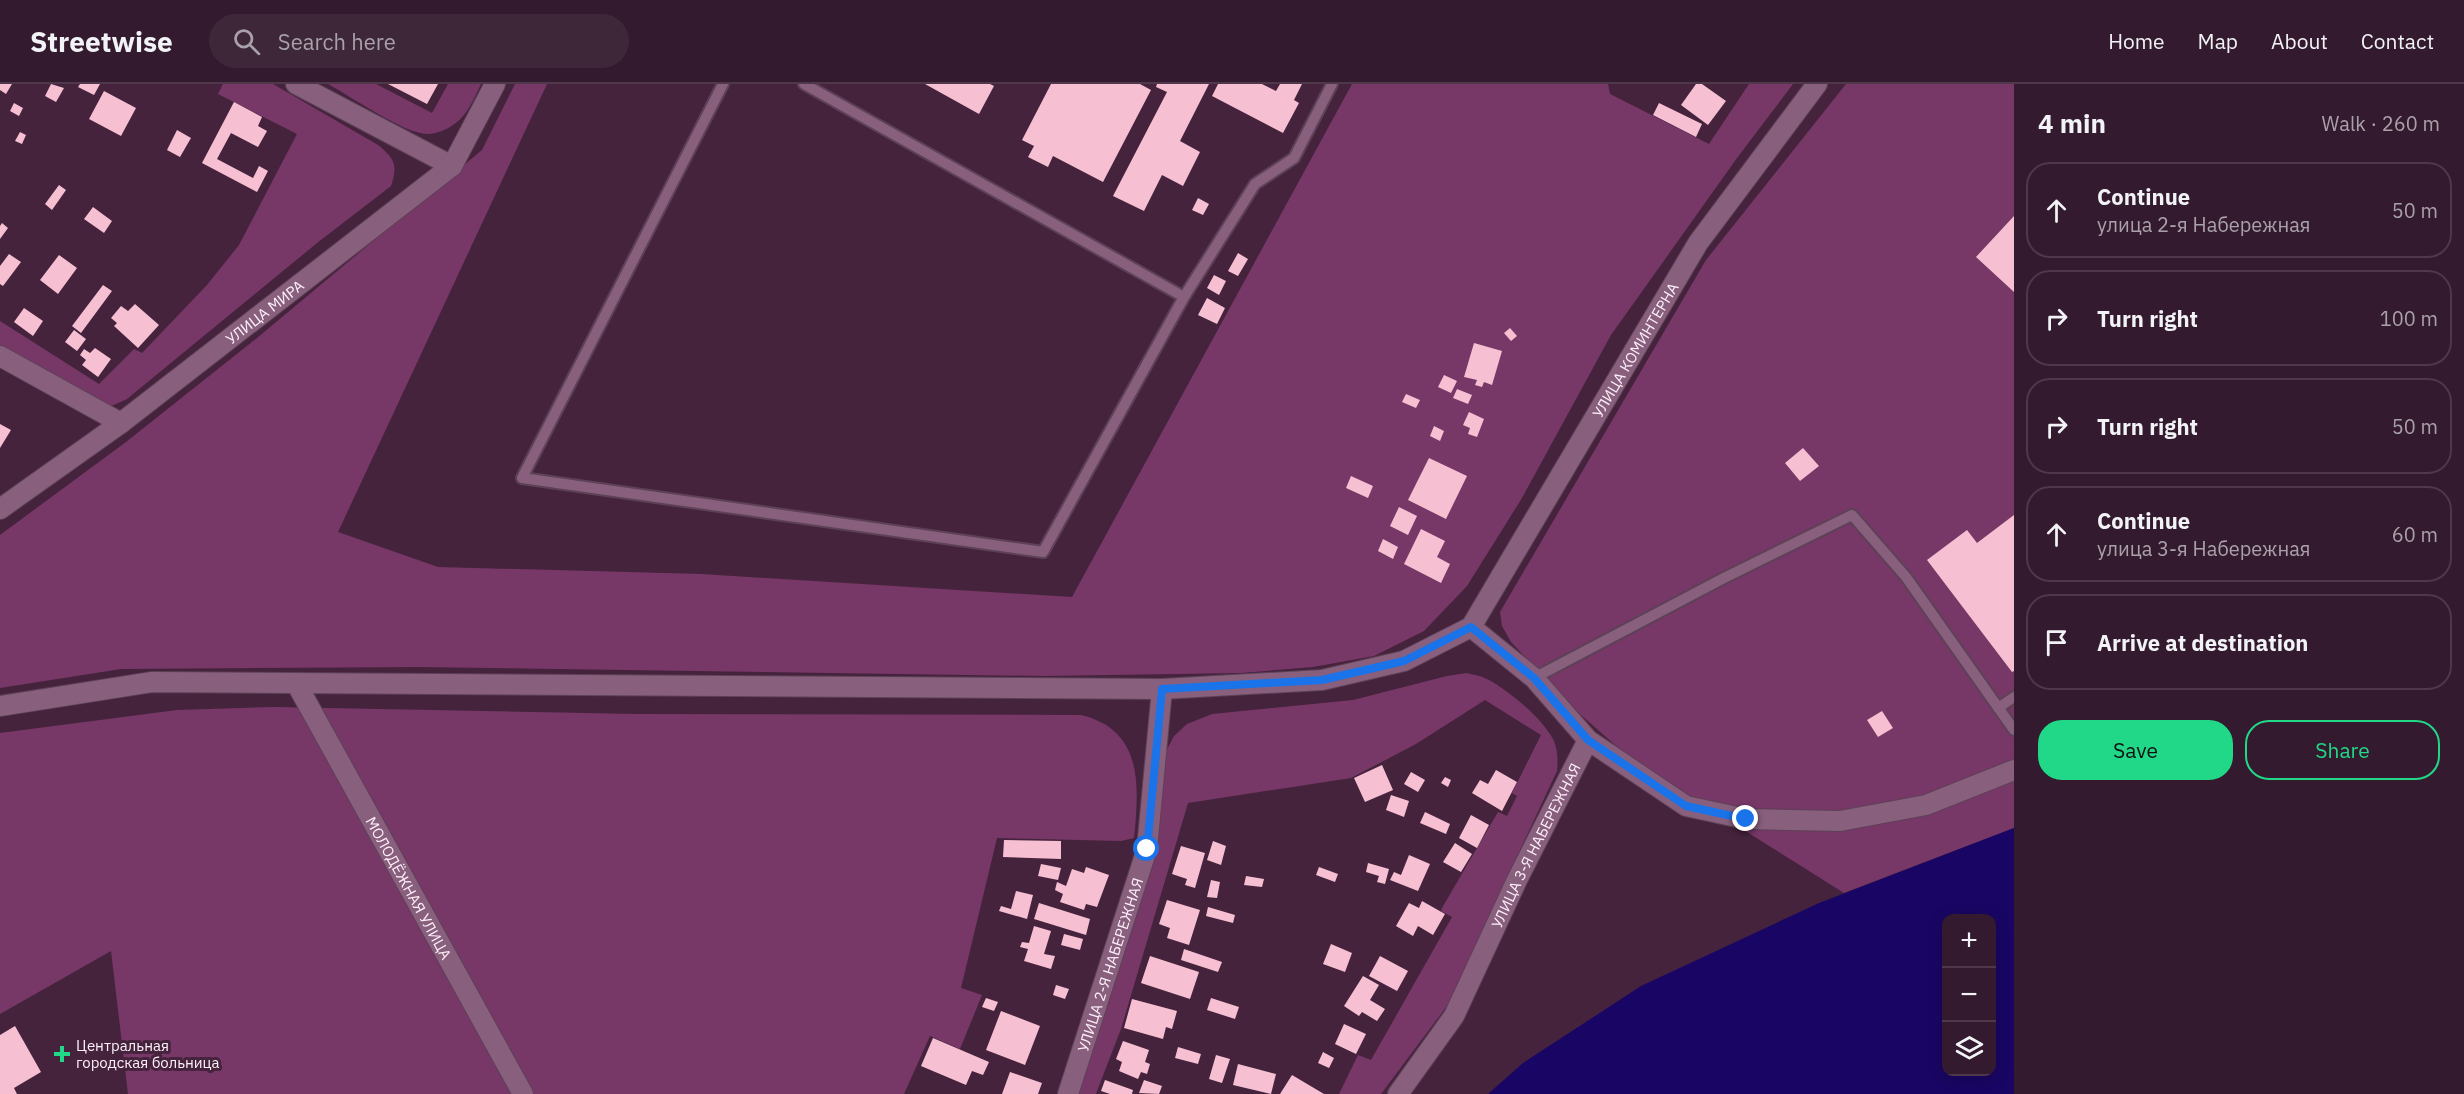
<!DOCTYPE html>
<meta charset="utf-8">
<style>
:root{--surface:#341a2e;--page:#3f273a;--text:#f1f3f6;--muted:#a9a1aa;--line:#4e384a;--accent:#20d887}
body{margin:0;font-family:"IBM Plex Sans",sans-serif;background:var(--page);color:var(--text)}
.controls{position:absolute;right:18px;bottom:18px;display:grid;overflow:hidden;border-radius:12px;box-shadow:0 3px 15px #0003}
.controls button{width:54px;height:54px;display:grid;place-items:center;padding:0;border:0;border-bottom:2px solid var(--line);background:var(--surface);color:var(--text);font:30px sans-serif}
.stop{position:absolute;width:18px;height:18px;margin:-14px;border:4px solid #1a73e8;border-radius:50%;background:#fff}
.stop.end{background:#1a73e8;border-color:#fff;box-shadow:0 2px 6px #0008}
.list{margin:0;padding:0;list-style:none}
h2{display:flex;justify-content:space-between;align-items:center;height:78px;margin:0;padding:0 24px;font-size:26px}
h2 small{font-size:20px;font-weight:400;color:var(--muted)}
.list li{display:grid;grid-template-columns:39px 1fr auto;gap:18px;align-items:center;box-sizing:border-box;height:96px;margin:0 12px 12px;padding:0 12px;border:2px solid var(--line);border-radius:24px}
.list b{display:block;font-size:22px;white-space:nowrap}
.list p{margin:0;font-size:20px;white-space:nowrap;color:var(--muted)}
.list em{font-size:20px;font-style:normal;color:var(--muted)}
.actions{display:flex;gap:12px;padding:18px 24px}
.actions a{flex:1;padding:14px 0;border:2px solid var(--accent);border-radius:24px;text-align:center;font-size:21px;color:var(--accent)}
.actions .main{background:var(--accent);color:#111}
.icon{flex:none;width:33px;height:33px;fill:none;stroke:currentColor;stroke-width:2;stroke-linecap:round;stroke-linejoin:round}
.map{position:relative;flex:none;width:2014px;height:1010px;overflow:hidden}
header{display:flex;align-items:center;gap:36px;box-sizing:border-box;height:84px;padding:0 30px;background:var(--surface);border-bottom:2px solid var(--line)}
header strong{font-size:28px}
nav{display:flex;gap:33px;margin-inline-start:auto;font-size:21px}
.search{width:420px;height:54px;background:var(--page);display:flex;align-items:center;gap:15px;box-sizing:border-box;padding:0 21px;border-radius:33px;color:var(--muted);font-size:22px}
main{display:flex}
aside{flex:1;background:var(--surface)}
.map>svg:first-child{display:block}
.green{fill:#773868}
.water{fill:#190664;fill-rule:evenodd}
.building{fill:#f6c0d2}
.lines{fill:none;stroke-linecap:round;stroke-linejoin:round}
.service-casing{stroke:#5d4157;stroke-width:14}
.minor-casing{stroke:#5d4157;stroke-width:22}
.service{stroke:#88607d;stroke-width:10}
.minor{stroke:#88607d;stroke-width:20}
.route{stroke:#1a73e8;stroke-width:8}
.poi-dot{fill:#20d887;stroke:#46233d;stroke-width:2}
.labels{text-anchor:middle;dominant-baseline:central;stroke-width:6;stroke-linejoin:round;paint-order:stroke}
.street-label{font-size:15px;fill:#fdeff9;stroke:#46233d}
.poi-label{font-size:15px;fill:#fdeff9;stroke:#46233d;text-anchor:start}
</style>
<header>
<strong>Streetwise</strong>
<div class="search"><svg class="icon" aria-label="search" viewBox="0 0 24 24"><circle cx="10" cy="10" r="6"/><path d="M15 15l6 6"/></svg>Search here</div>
<nav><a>Home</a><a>Map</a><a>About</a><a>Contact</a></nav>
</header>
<main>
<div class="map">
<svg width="2014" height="1010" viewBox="0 0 2014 1010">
<rect width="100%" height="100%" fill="#46233d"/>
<path class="green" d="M 223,0 L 273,0 L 378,61 C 395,75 398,81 391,102 L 317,159 L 127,315 L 107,324 L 0,272 L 0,237 L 99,300 L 134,265 L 142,269 L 207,201 L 239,161 L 297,50 L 218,10 Z
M 328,0 L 376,0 L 432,29 L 448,0 L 481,0 C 476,10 471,23 463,32 C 455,42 440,50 427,50 C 405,50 350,12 328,0 Z
M 515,0 L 547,0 L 338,448 L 438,483 L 701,490 L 1072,513 L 1352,0 L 1608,0 L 1610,10 L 1709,60 L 1749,0 L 1793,0 L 1737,74 L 1611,251 L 1522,414 L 1467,502 L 1424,547 L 1374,572 L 1313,583 L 1241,589 L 1044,592 L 419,583 L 121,585 L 0,604 L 0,451 L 126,358 L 257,254 L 482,66 Z
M 1846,0 L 2014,0 L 2014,744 L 1844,809 L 1631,675 L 1581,631 L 1511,558 L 1502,542 L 1500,528 L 1706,176 Z
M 1467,589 C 1474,591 1482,592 1489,596 C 1509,607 1542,634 1553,655 C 1558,666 1558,676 1557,687 L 1447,922 L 1381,1010 L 1339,1010 L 1358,971 L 1371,976 L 1452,833 L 1441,827 L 1442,824 L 1498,728 L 1507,732 L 1517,712 L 1512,709 L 1541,651 L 1485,616 L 1416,660 L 1351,694 L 1188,719 L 1121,945 L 1097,1007 L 1096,1010 L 1074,1010 L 1164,671 L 1174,652 L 1187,640 L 1212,630 L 1353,616 L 1447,592 Z
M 274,623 L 636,630 L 1081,631 C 1144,646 1139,703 1134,754 L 1121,757 L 997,754 L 961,904 L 982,911 L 960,965 L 930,952 L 904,1010 L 128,1010 L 111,867 L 0,930 L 0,649 L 177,626 Z"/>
<path class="water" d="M 2014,744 L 2014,1010 L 1488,1010 L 1523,979 L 1641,902 L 1819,819 ZM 1946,834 L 1992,834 L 1992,988 L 1946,988 Z"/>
<path class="building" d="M 0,0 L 12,0 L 6,10 L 0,6 Z
M 51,0 L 64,4 L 56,18 L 45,12 Z
M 80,0 L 100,0 L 94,11 L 78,3 Z
M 388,0 L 438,0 L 427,20 Z
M 925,0 L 990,0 L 994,2 L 979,30 Z
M 1051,0 L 1140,0 L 1151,6 L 1103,98 L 1053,72 L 1048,83 L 1028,73 L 1034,62 L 1022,56 Z
M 1157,0 L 1209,0 L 1180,57 L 1200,68 L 1183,102 L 1162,91 L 1144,127 L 1113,112 L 1167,8 L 1156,3 Z
M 1218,0 L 1262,0 L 1276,7 L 1280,0 L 1302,0 L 1294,16 L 1299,19 L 1283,49 L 1212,12 Z
M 1696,0 L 1702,0 L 1726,17 L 1708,41 L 1681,21 Z
M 104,7 L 136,24 L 121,52 L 89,35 Z
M 234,18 L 262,33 L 258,42 L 267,47 L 258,63 L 231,49 L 217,75 L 253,94 L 259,82 L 268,87 L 257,108 L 202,79 Z
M 14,19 L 23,24 L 19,32 L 10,27 Z
M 1659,19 L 1702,40 L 1696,53 L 1653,31 Z
M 177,46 L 191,54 L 180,73 L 167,66 Z
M 20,48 L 26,51 L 22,60 L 15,57 Z
M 59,101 L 66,106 L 52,126 L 45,120 Z
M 1198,114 L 1209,120 L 1203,131 L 1192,126 Z
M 93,123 L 112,137 L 104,149 L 84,135 Z
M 2014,132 L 2014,208 L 1976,173 Z
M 2,139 L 8,144 L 0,155 L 0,142 Z
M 1238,169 L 1248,175 L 1238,192 L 1228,187 Z
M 9,170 L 21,178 L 3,202 L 0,200 L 0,182 Z
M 59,171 L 77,184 L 58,210 L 40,196 Z
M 1214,191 L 1226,197 L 1219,211 L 1207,204 Z
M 103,201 L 112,207 L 81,249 L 72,242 Z
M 1207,214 L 1225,224 L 1217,240 L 1198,231 Z
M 135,220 L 159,241 L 138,264 L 114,242 L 117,239 L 111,234 L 121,222 L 128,227 Z
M 24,224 L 43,237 L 33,252 L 14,238 Z
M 1510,244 L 1517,252 L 1511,257 L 1504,249 Z
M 74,246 L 86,255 L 77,267 L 65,258 Z
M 1474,259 L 1502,267 L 1492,301 L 1484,298 L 1482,303 L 1475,301 L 1477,296 L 1464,293 Z
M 95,264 L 111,275 L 98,293 L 82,281 L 86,276 L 80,271 L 84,265 L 90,269 Z
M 1444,291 L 1457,297 L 1451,309 L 1438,303 Z
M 1457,305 L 1472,311 L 1468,320 L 1453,314 Z
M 1406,310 L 1420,316 L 1416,324 L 1402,318 Z
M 1469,328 L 1484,335 L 1477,353 L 1468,350 L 1470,344 L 1463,341 Z
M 0,340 L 11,346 L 0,364 Z
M 1434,342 L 1444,347 L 1440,357 L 1430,352 Z
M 1803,364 L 1819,382 L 1800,397 L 1785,379 Z
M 1429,374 L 1467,392 L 1446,435 L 1408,416 Z
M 1351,392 L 1373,402 L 1368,414 L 1346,404 Z
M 1399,423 L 1417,432 L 1408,451 L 1390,442 Z
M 2014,431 L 2014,587 L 2012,588 L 1927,476 L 1967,446 L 1977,459 Z
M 1421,445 L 1445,457 L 1437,473 L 1450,480 L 1441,499 L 1404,480 Z
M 1383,455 L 1398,463 L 1393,475 L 1378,467 Z
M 1882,627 L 1893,644 L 1878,653 L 1867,636 Z
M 1382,681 L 1393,706 L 1365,718 L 1354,694 Z
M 1496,686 L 1517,698 L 1502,727 L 1472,709 L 1480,696 L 1488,700 Z
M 1411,688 L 1425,696 L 1418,708 L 1404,700 Z
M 1445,693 L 1451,696 L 1448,703 L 1441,699 Z
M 1391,711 L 1409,717 L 1404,733 L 1386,726 Z
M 1425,728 L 1450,740 L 1446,750 L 1420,739 Z
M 1471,731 L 1489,741 L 1477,764 L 1459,754 Z
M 1004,756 L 1061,757 L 1061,775 L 1003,773 Z
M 1213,757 L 1226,762 L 1221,781 L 1207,776 Z
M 1455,759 L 1472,770 L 1461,788 L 1443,778 Z
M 1181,762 L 1205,769 L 1195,804 L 1185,801 L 1187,795 L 1172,790 Z
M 1409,771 L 1430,780 L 1418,807 L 1390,796 L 1394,788 L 1401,791 Z
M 1368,779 L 1389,785 L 1385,800 L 1377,798 L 1379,792 L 1366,788 Z
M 1041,780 L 1061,784 L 1058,796 L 1038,792 Z
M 1086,783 L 1109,791 L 1097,823 L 1086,820 L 1084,826 L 1060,818 L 1063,810 L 1055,806 L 1057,798 L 1066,802 L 1072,785 L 1084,789 Z
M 1319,783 L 1338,790 L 1335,798 L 1316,791 Z
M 1246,792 L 1264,795 L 1262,803 L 1244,801 Z
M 1211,796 L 1220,798 L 1217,814 L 1207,813 Z
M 1016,807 L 1033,811 L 1027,835 L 999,827 L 1001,822 L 1011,825 Z
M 1167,816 L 1200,826 L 1189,861 L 1167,854 L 1170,844 L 1159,840 Z
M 1422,817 L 1445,830 L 1433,851 L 1418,842 L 1413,852 L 1396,842 L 1409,819 L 1419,824 Z
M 1039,819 L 1090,835 L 1086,851 L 1034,835 Z
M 1208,823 L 1235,831 L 1233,839 L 1206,832 Z
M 1034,842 L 1051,847 L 1044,870 L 1055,872 L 1051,885 L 1024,877 L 1028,865 L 1020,863 L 1022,858 L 1029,859 Z
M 1064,850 L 1083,855 L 1080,866 L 1061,861 Z
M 1331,860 L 1352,869 L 1345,888 L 1323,880 Z
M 1184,865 L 1222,878 L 1218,888 L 1181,876 Z
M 1150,872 L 1199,888 L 1190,915 L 1141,899 Z
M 1380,872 L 1408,887 L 1397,907 L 1369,892 Z
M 1363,892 L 1379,901 L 1370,916 L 1385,925 L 1377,937 L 1362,928 L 1359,932 L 1344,922 Z
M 1056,901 L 1069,905 L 1065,915 L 1053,911 Z
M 986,914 L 998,918 L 994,927 L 982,923 Z
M 1211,914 L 1239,923 L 1235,935 L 1207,926 Z
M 1132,915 L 1177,927 L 1172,945 L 1166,943 L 1163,955 L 1124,944 Z
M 1001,927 L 1040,942 L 1025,981 L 986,966 Z
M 1344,940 L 1366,950 L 1356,970 L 1335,960 Z
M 15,942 L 41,988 L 14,1004 L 17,1010 L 0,1010 L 0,951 Z
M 933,954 L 989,978 L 983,991 L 972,987 L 966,1001 L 921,982 Z
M 1123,957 L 1149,966 L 1145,978 L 1150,980 L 1147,990 L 1141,988 L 1138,995 L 1119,987 L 1122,978 L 1116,975 Z
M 1178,963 L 1201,970 L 1198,980 L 1175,974 Z
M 1323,968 L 1334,974 L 1329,984 L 1318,979 Z
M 1216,971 L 1230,975 L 1222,999 L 1209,995 Z
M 1238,980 L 1276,990 L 1271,1010 L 1233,1001 Z
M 1010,988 L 1042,999 L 1038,1010 L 1002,1010 Z
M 1292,991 L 1324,1010 L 1280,1010 Z
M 1105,996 L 1133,1006 L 1132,1010 L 1110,1010 L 1101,1007 Z
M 1144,996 L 1162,1002 L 1159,1010 L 1139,1009 Z"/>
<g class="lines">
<defs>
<path id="service" d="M 723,0 L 522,394 L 1043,468 L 1184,213
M 804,0 L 1184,213 L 1255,100 L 1294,74 L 1332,0
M 1534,594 L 1724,494 L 1852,431 L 1906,493 L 2014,646
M 1998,624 L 2014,613"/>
<g id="minor">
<path d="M 296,0 L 452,82"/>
<path d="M 0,272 L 121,339"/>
<path id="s1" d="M 0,425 L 121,339 L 452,82 L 495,0"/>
<path id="s2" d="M 1471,543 L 1698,159 L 1817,0"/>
<path d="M 1471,543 L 1534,594 L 1588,656 L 1686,722 L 1746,735 L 1840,737 L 1926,721 L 2014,686"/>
<path id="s3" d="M 296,599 L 523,1010"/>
<path d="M 0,622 L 152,598 L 1162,605 L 1322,596 L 1404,577 L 1471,543"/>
<path id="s4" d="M 1068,1010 L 1147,765 L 1162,605"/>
<path id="s5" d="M 1398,1010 L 1454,932 L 1517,796 L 1588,656"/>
</g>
</defs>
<use href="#service" class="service-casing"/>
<use href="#minor" class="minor-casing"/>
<use href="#service" class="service"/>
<use href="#minor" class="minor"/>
</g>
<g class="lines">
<path class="route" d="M 1147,765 L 1162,605 L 1322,596 L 1404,577 L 1471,543 L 1534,594 L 1588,656 L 1686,722 L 1746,735"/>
</g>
<path class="poi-dot" d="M59 961h6v6h6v6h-6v6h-6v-6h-6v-6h6z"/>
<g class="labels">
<g class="street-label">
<text stroke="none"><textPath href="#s1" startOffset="330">УЛИЦА МИРА</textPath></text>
<text stroke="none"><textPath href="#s2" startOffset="322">УЛИЦА КОМИНТЕРНА</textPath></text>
<text stroke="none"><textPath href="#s5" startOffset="285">УЛИЦА 3-Я НАБЕРЕЖНАЯ</textPath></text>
<text stroke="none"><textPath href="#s3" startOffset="234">МОЛОДЁЖНАЯ УЛИЦА</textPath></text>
<text stroke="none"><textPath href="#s4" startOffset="136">УЛИЦА 2-Я НАБЕРЕЖНАЯ</textPath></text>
</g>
<g class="poi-label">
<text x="76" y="961">Центральная<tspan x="76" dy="17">городская больница</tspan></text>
</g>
</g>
</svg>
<div class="controls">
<button>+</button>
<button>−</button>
<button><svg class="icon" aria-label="layers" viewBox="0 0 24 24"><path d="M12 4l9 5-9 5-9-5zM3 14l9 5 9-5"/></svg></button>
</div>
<div class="stop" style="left:1147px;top:765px"></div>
<div class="stop end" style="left:1746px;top:735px"></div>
</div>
<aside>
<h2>4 min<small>Walk · 260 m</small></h2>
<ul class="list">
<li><svg class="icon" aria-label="ahead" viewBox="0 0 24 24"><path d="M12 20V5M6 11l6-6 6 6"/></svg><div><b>Continue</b><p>улица 2-я Набережная</p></div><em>50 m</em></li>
<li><svg class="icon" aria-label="right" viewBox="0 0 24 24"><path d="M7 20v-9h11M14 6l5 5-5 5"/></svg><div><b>Turn right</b></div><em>100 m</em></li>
<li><svg class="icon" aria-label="right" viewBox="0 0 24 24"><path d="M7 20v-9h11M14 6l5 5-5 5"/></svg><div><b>Turn right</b></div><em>50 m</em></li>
<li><svg class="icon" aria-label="ahead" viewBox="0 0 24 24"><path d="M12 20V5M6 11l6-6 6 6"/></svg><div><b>Continue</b><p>улица 3-я Набережная</p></div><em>60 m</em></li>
<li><svg class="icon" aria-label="arrive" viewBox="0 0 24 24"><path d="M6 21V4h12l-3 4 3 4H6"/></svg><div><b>Arrive at destination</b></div></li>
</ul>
<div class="actions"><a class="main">Save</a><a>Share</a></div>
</aside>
</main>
